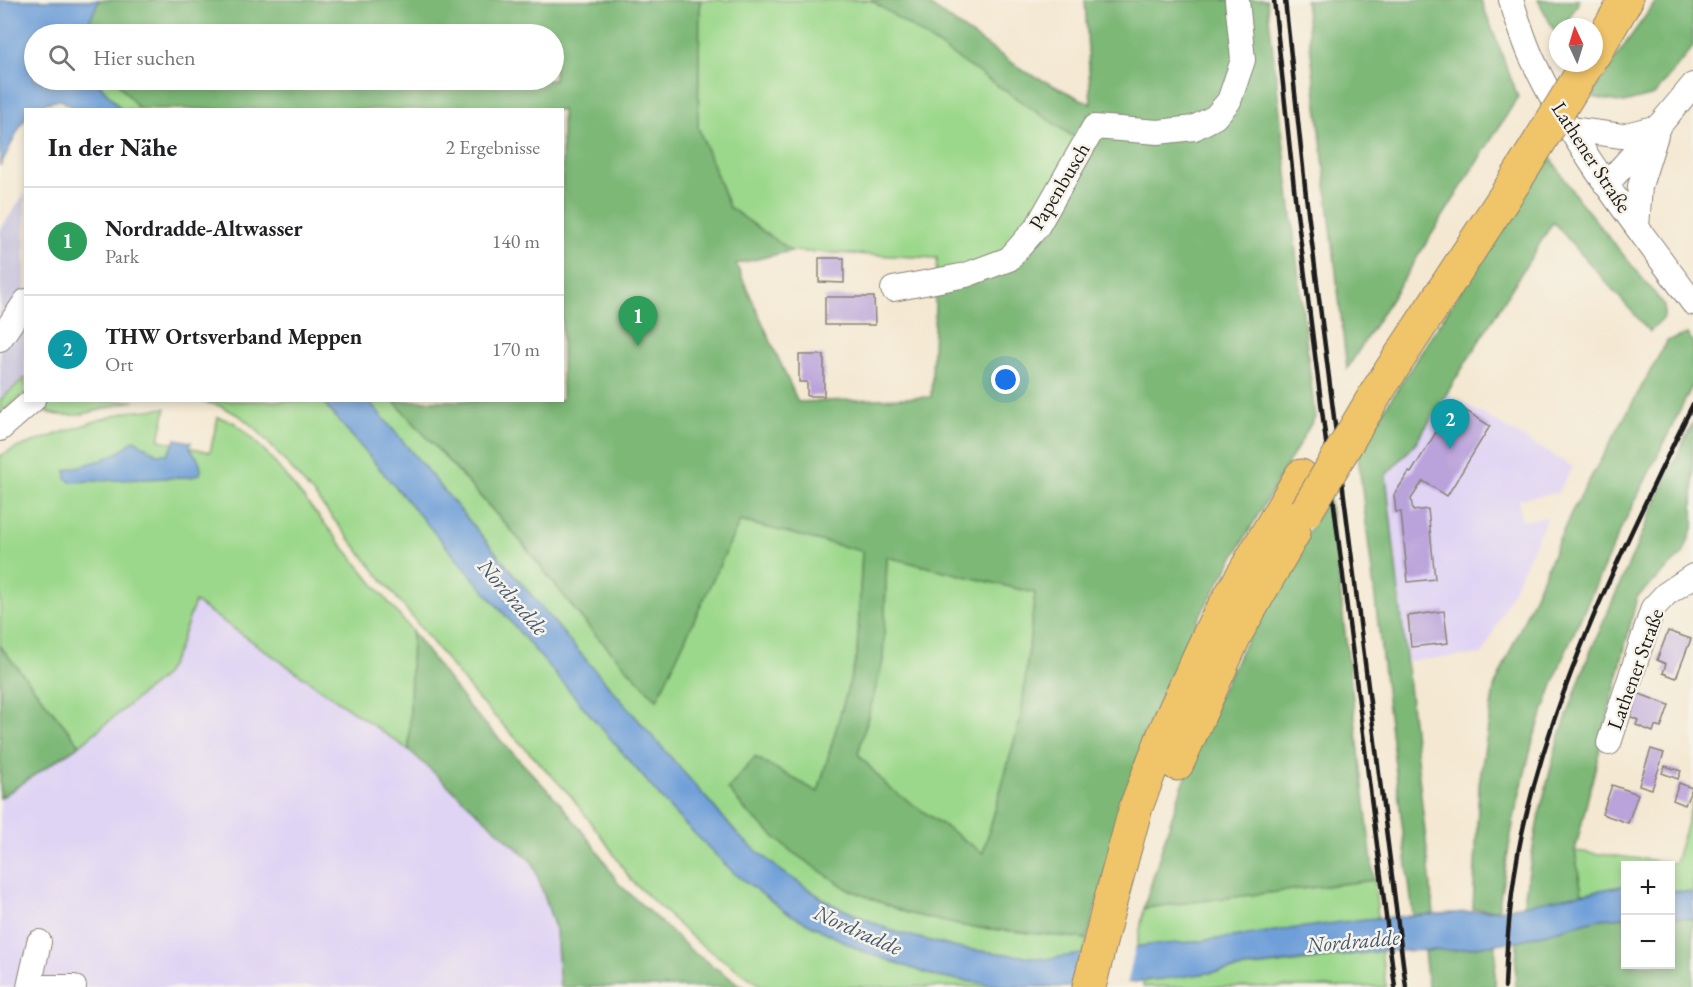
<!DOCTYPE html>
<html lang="de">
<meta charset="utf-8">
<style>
:root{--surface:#fff;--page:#f6f6f6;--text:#202124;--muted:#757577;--line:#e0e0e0;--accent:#2563eb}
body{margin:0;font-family:"EB Garamond",serif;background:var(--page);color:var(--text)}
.controls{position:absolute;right:18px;bottom:18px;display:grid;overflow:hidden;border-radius:0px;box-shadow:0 3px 9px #0003}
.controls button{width:54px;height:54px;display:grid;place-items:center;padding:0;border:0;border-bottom:2px solid var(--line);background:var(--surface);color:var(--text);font:30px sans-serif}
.compass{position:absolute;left:1549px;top:18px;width:54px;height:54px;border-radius:50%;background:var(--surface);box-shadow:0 3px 9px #0003;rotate:356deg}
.you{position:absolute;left:1006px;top:380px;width:21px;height:21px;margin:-15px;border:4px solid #fff;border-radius:50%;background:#1a73e8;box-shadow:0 0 0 9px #1a73e833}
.badge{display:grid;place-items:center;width:39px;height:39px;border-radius:50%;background:var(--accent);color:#fff;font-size:20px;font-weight:700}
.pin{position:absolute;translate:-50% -50px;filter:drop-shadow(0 2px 3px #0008)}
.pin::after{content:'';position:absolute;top:32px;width:21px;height:18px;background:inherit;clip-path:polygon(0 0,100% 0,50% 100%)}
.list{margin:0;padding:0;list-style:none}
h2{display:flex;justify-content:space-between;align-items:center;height:78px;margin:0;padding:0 24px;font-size:26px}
h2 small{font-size:20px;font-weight:400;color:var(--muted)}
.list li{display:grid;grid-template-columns:39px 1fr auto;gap:18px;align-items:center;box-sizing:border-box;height:108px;padding:0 24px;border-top:2px solid var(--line)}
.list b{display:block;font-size:22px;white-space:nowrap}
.list p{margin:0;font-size:20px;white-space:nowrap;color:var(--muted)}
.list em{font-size:20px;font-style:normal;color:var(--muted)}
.icon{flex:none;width:33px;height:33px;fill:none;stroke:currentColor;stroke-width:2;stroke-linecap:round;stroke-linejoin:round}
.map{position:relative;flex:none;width:1693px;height:987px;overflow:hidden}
.search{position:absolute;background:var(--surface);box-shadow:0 3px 9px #0003;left:24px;top:24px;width:540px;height:66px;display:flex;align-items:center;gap:15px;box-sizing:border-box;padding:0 21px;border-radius:33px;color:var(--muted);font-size:22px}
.panel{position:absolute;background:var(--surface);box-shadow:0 3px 9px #0003;left:24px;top:108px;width:540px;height:294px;border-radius:0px}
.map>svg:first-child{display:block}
.built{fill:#e0d4f4}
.industrial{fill:#c4c0db}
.green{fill:#9cd88b;stroke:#5c7a54;stroke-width:1.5}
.forest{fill:#7db877;stroke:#4c6a4a;stroke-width:1.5;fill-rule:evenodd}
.water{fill:#6e9fd8;stroke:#455e7a;stroke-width:1.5}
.pier{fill:#f4e8d2}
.building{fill:#baa2da}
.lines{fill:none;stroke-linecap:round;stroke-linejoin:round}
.minor-casing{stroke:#888277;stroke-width:26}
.highway-casing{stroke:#888277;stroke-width:35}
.minor{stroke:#fff;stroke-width:24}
.highway{stroke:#f0c469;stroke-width:33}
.rail{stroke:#1c1c1c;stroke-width:4.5}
.highway-bridge-casing{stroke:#888277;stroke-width:35;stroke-linecap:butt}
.highway-bridge{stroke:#f0c469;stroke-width:33}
.labels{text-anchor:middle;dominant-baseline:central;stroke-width:5;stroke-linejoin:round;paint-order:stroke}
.street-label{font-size:21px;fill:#1c1c1c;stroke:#f7f3e8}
.water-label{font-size:22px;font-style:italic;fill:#415771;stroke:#f7f3e8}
</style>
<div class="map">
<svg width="1693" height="987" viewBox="0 0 1693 987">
<rect width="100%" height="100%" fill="#f7f3e8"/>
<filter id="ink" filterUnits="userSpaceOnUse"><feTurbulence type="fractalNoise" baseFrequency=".0167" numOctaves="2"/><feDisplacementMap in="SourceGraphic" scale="12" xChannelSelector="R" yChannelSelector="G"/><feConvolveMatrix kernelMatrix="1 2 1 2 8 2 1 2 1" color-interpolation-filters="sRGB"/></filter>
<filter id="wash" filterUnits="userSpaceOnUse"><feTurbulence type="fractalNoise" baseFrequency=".008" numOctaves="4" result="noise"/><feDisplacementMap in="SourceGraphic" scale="24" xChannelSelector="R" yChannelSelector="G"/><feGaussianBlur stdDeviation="1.35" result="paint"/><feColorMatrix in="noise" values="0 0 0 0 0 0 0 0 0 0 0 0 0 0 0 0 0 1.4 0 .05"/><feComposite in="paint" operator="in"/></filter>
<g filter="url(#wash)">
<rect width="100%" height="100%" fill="#f4e8d2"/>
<path class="built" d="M 1446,393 L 1573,467 L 1557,493 L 1519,499 L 1521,521 L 1547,517 L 1483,654 L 1406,661 L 1386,475 L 1416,443 Z
M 195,602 L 409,750 L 533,863 L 556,931 L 560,987 L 0,987 L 0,798 L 80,745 L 177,652 Z"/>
<path class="industrial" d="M 25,193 L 25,378 L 0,400 L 0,230 Z"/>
<path class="green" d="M 700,0 L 871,0 L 1084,144 L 1009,259 L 936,280 L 937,258 L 791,251 L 729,207 L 698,127 Z
M 97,80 L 116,80 L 139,109 L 121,109 L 100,85 Z
M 25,378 L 25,393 L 0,414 L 0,400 Z
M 47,401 L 47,400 L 135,401 C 108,405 74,423 47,412 L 45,408 Z
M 200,401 L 322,401 L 674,813 L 734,873 L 786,912 L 862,951 L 937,977 L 1009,987 L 763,987 L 697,942 L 631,880 L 607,844 L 571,796 L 478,699 L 315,496 L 258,431 L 240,416 L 220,406 Z
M 369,401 L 394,401 L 521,542 L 591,630 L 657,699 L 740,521 L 862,551 L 857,656 L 818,793 L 755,757 L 728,789 L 748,813 L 792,852 L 846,888 L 907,913 L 963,926 L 1087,939 L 1084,955 L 1045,959 L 957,948 L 892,931 L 831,904 L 781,871 L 740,837 L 574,646 Z
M 166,408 L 159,440 L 210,452 L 218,417 L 235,423 L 266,452 L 412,631 L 409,750 L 195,602 L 177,652 L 165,675 L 80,745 L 0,646 L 0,456 L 16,448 L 99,420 L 127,412 Z
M 887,557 L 1035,593 L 1021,717 L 983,853 L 888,787 L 858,754 L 883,661 Z
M 1693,802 L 1693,893 L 1671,890 L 1670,866 L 1626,866 L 1625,887 L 1582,894 L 1575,851 L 1675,863 Z
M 1374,880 L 1378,918 L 1194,942 L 1137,947 L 1144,908 Z
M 1381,951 L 1386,987 L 1143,987 L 1144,981 Z"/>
<path class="forest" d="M 99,0 L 700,0 L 698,127 L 729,207 L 791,251 L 736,264 L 798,402 L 931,397 L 936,280 L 1009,259 L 1084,144 L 871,0 L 922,0 L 1024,71 L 1091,104 L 1085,0 L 1267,0 L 1315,417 L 1199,617 L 1147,726 L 1087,939 L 963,926 L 907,913 L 846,888 L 792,852 L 748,813 L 728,789 L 755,757 L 818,792 L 857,656 L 862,551 L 740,521 L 657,700 L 591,630 L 521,541 L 394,401 L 562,400 L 562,110 L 139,109 L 116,80 L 554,80 L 554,34 L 94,34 L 88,22 ZM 887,557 L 1035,593 L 1021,717 L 983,853 L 888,787 L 858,754 L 883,661 Z
M 1305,0 L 1481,0 L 1518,97 L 1347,369 Z
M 1538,0 L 1580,0 L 1564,27 L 1558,27 L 1558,38 Z
M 1657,0 L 1693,0 L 1693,47 L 1654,95 L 1624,103 L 1591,97 L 1614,60 Z
M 1548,154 L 1578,199 L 1664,305 L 1664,318 L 1650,332 L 1553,222 L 1416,443 L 1386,475 L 1434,914 L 1413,916 L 1358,456 L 1382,413 Z
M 1687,334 L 1693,341 L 1693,384 L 1620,531 L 1563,657 L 1533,740 L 1514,818 L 1498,910 L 1473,909 L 1479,785 L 1494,688 L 1571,513 L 1667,341 Z
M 1693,422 L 1693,528 L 1683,554 L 1637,597 L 1575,851 L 1582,894 L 1523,906 L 1538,819 L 1557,744 L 1586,662 L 1669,472 Z
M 1329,496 L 1374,880 L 1144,908 C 1164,840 1184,773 1213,709 C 1246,635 1289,566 1329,496 Z
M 412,631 L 469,707 L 560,803 L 597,850 L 618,883 L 693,952 L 743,987 L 560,987 L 556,931 L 533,863 L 409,750 Z
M 0,646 L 80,745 L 0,798 Z
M 1625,917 L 1626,964 L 1670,964 L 1671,917 L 1693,919 L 1693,987 L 1515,987 L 1517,941 L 1599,919 Z
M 1496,944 L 1495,987 L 1428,987 L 1424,951 L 1454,950 Z"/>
<path class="water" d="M 0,0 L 99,0 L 84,34 L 34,34 L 34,80 L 97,80 L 100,85 L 121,109 L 75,109 L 61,100 L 45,103 L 37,109 L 26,110 L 25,120 L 22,123 L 0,166 Z
M 322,401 L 369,401 L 574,646 L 740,837 L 781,871 L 831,904 L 892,931 L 957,948 L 1045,959 L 1149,945 L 1194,942 L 1365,919 L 1498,910 L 1621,886 L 1625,887 L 1625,917 L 1599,919 L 1517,941 L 1454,950 L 1381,951 L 1326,957 L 1172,978 L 1082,987 L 1009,987 L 937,977 L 862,951 L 786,912 L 734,873 L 674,813 Z
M 176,439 L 191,442 L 190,448 C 195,455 204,464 200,474 L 191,477 L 70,482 L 66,478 L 66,470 L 102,460 L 119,452 L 134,440 L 157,454 L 167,454 L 174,444 Z
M 1670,890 L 1693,893 L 1693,919 L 1671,917 Z"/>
<path class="pier" d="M 1136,944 L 1127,985 L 1078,987 L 1087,951 Z"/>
<g id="blocks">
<path class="building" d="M 819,258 L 844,258 L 844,283 L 819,282 Z
M 825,297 L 874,297 L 875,325 L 825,325 Z
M 799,355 L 824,355 L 824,396 L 807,396 L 807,382 L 799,382 Z
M 1454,403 L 1490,426 L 1447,496 L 1423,481 L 1411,499 L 1413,511 L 1428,509 L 1435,579 L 1408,582 L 1401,512 L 1396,512 L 1394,495 L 1409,472 L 1411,473 Z
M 1444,611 L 1448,643 L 1411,647 L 1408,616 Z
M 1668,631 L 1691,639 L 1676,678 L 1663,673 L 1666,664 L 1657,660 Z
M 1637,693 L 1669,705 L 1661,728 L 1655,726 L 1653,732 L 1636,725 L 1638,720 L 1629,716 Z
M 1651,749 L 1664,753 L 1652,789 L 1639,785 Z
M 1665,766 L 1681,771 L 1678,779 L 1662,773 Z
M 1679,783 L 1692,788 L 1685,805 L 1673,800 Z
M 1612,785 L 1638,794 L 1628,823 L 1602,814 Z"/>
</g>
</g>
<g filter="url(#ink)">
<use href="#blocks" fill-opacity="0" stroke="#888277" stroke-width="1.5"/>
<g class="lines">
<defs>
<path id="minor" d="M 1511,0 C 1517,18 1523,38 1531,56 C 1572,146 1635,224 1693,303
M 1570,129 L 1622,136 L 1658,127
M 1606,185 L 1658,127 L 1693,85
M 1637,227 L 1640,186 L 1656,135
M 893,289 L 966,275 L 1009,259 L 1037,227 L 1094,127 L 1158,132 L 1194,128 L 1215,117 L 1229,101 L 1243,60 L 1237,0
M 0,339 L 26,301
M 0,429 L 33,400
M 1609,743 L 1653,608 L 1666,594 L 1693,576
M 29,987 L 39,942
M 33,987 L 74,987"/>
<path id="highway" d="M 1594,54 L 1626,0
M 1378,390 L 1517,178
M 1177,764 L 1235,635 L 1294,532
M 1089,987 L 1108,910 L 1136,807 L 1166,729 L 1214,624 L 1301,476"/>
</defs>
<use href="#minor" class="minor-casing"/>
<use href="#highway" class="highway-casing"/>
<use href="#minor" class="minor"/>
<use href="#highway" class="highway"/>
<path class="rail" d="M 1274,0 L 1295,197 L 1395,987
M 1285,0 L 1306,196 L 1406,987
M 1505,987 C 1507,930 1512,872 1526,816 C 1561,671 1628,537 1693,404"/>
<defs>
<path id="highway-bridge" d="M 1517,178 L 1588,63
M 1307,510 L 1378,390"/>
</defs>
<use href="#highway-bridge" class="highway-bridge-casing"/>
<use href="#highway-bridge" class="highway-bridge"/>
</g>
</g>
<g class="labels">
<g class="street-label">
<text transform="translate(1592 157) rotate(57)">Lathener Straße</text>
<text transform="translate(1059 186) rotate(-59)">Papenbusch</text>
<text transform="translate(1635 669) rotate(-70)">Lathener Straße</text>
</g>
<g class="water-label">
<text transform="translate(513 597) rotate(49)">Nordradde</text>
<text transform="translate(858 930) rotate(24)">Nordradde</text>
<text transform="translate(1353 941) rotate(-5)">Nordradde</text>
</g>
</g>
</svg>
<div class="controls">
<button>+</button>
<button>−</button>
</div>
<svg class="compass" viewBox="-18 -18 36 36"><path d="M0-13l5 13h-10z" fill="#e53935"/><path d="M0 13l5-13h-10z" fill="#757577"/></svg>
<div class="you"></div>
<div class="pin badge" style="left:638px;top:346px;background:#2e9e5b">1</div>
<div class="pin badge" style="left:1450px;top:449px;background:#0f9aa8">2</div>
<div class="search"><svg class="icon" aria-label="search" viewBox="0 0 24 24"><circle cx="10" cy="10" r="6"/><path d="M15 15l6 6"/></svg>Hier suchen</div>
<section class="panel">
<h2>In der Nähe<small>2 Ergebnisse</small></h2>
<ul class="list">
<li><span class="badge" style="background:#2e9e5b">1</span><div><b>Nordradde-Altwasser</b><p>Park</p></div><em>140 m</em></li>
<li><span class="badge" style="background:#0f9aa8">2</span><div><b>THW Ortsverband Meppen</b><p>Ort</p></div><em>170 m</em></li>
</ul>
</section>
</div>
